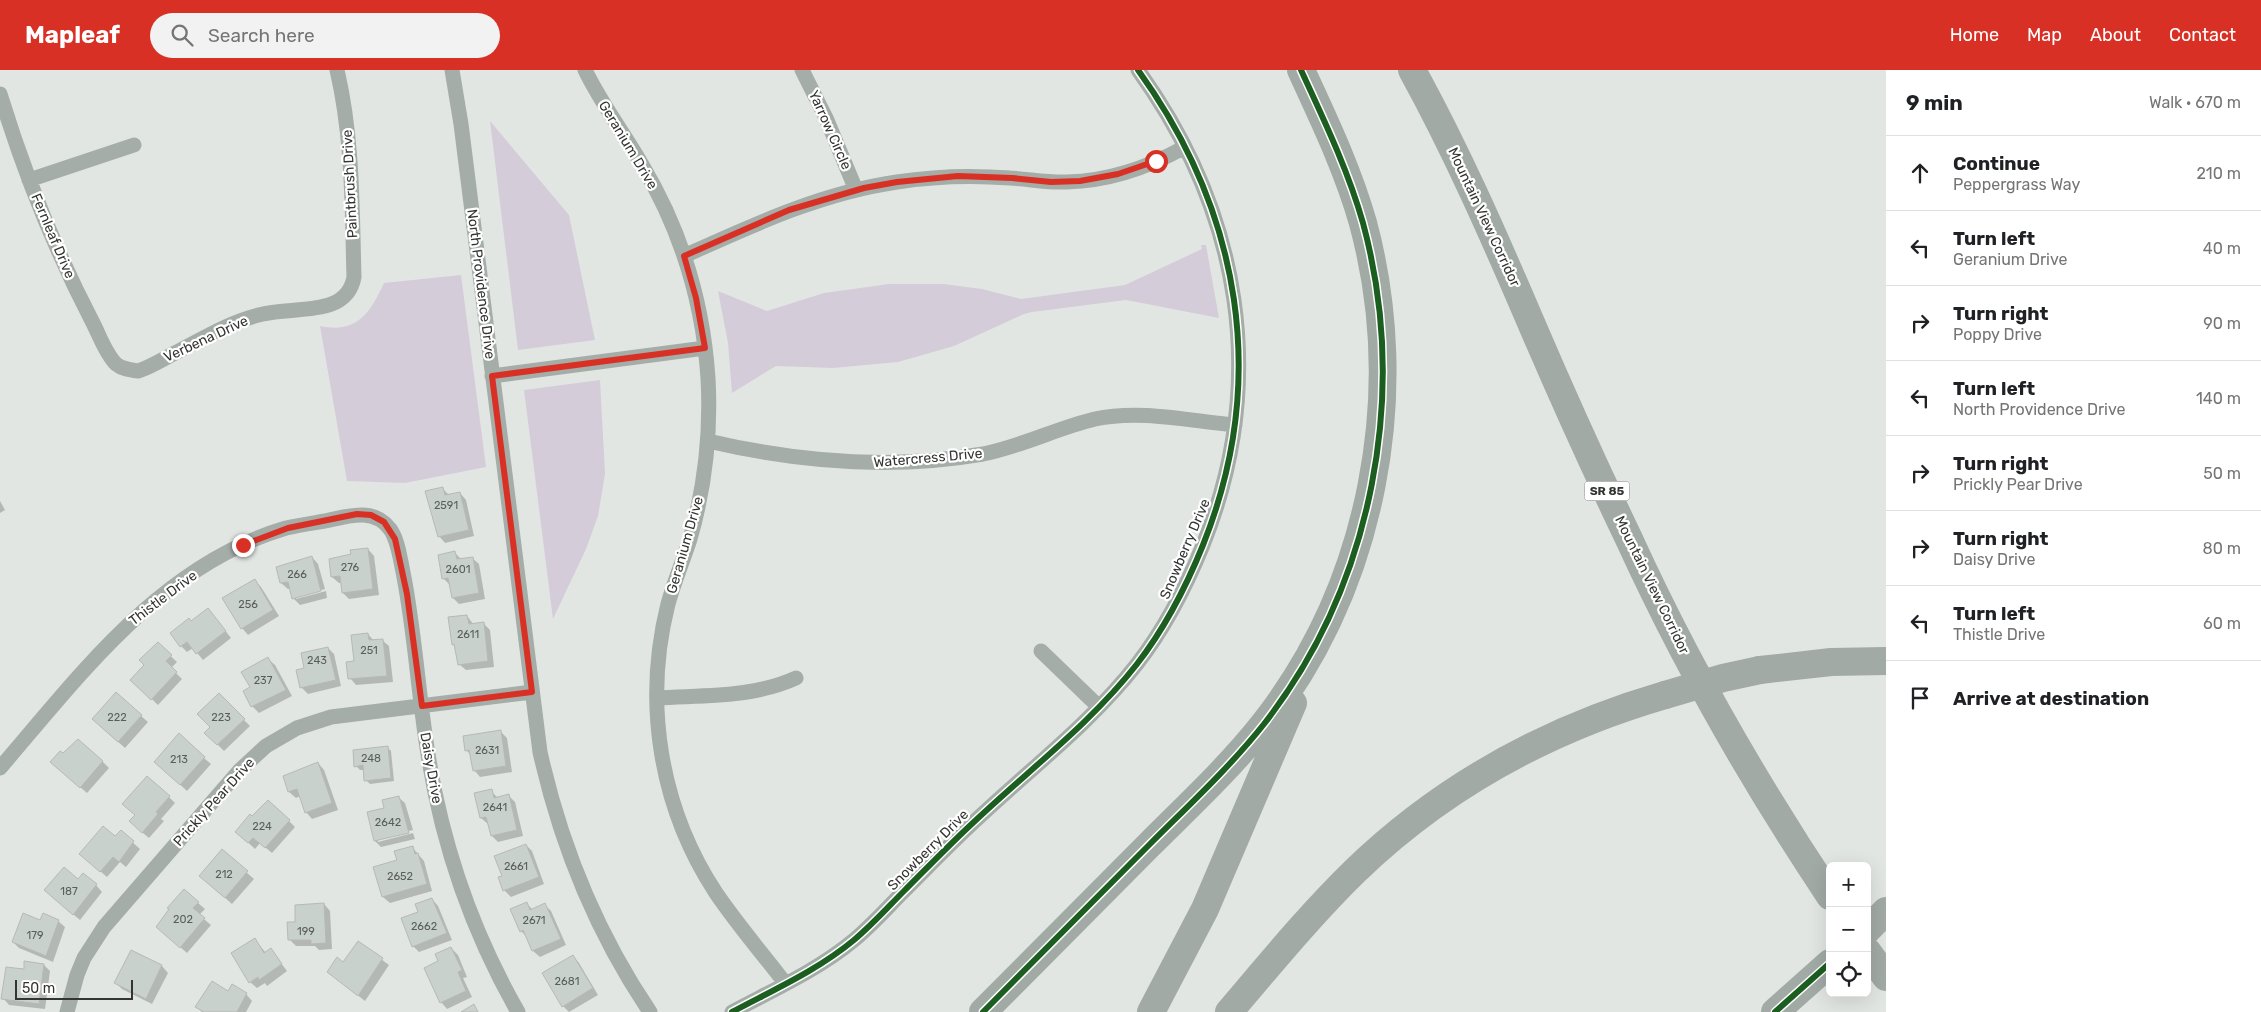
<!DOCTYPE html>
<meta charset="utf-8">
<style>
:root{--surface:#fff;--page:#f2f2f2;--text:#202124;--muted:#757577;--line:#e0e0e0;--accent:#d93025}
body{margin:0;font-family:Rubik,sans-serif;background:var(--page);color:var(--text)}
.controls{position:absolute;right:15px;bottom:15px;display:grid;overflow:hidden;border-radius:8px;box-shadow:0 5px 20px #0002}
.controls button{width:45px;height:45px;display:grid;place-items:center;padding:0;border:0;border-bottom:1px solid var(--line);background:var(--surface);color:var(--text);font:25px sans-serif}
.scale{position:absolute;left:15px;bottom:12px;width:118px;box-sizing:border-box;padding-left:5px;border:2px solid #333533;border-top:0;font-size:14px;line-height:18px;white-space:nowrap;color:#333533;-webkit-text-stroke:4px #fff;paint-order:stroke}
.stop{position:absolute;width:15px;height:15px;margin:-11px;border:4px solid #d93025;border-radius:50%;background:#fff}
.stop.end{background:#d93025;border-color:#fff;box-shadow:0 1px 5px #0008}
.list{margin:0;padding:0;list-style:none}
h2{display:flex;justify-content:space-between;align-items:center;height:65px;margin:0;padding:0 20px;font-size:21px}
h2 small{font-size:16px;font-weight:400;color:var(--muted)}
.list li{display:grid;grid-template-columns:32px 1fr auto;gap:15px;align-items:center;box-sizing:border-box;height:75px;padding:0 20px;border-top:1px solid var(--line)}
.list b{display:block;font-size:19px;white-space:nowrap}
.list p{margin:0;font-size:16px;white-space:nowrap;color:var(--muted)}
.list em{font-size:16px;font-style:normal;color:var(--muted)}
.icon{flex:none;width:28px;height:28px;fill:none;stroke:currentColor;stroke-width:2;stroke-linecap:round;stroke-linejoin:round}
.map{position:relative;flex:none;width:1886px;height:942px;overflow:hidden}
header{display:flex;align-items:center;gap:30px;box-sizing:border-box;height:70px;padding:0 25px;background:var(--accent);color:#fff}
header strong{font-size:24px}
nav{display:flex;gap:28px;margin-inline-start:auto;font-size:18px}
.search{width:350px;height:45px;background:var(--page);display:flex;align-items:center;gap:12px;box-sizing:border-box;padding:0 18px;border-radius:28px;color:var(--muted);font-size:19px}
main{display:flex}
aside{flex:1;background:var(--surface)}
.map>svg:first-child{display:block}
.green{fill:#d5ccd9}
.shadow{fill:#0003}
.building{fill:#c9d1cc;stroke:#b7b9b7}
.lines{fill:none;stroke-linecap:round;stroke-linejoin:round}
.street{stroke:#a4ada7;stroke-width:15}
.highway{stroke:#a2aaa6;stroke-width:28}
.highway-bridge{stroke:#a2aaa6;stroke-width:28}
.cycleway-casing{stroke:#fff;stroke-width:9}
.cycleway{stroke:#1b5e20;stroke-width:6}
.route{stroke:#d93025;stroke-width:6}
.labels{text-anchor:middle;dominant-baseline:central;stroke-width:4.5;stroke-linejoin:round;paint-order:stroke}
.number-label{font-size:11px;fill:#5a5e5b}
.shield{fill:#fff;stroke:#707270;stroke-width:1}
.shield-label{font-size:12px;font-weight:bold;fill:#333533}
.street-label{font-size:14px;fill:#333533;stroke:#fff}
</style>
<header>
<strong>Mapleaf</strong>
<div class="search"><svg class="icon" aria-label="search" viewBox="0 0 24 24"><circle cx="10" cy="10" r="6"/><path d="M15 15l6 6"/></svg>Search here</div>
<nav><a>Home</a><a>Map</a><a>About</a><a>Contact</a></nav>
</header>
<main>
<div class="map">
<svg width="1886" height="942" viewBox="0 0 1886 942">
<rect width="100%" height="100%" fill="#e2e6e3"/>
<path class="green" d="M 490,51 L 569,145 L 595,270 L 518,280 Z
M 1201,175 L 1206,175 L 1219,248 L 1126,230 L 1032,242 L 1024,244 L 954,276 L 898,292 L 833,298 L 776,296 L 732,323 L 728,273 L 718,221 L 767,241 L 824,223 L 889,214 L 944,214 L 982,219 L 1021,229 L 1125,215 L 1202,179 Z
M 461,205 L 486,397 L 405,413 L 347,411 L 320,256 C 357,264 370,243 384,213 Z
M 600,310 L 605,404 L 598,446 L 586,479 L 553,549 L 524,320 Z"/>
<path class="shadow" d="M 443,419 L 450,426 L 460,423 L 466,430 L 474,466 L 445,473 L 439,466 Z
M 0,431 L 5,440 L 0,443 Z
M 368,479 L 374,486 L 379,525 L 349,529 L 343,523 L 342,513 L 339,513 L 332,507 L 352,485 Z
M 455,483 L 462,490 L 472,488 L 479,494 L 485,529 L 459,534 L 453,528 L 450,515 L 444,509 L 439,486 Z
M 312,487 L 318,494 L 325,519 L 296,527 L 296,529 L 326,521 L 327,528 L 300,535 L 293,528 L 291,518 L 288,519 L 281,513 Z
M 255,511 L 261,517 L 279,546 L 248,565 L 242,558 Z
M 214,546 L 231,568 L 203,590 L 193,578 L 187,582 L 181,576 L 192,552 Z
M 467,546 L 474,555 L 483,553 L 490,560 L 494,597 L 466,600 L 459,594 L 456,577 L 453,574 Z
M 368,564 L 374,571 L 382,570 L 389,576 L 393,612 L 356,615 L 350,608 Z
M 158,574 L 177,592 L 171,598 L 182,609 L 158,635 L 132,610 L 146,595 Z
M 328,578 L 334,584 L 341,616 L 308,624 L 301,617 L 306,599 Z
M 268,589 L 275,595 L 292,626 L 259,643 L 252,636 L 251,618 Z
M 116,624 L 148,652 L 125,678 L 100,656 Z
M 219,625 L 250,656 L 224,681 L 206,663 L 212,657 Z
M 500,661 L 507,668 L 512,702 L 480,707 L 474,700 L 471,685 L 466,680 Z
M 387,677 L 391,681 L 394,711 L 370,714 L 366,710 L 364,700 L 360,700 L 356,696 Z
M 63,685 L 102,691 L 109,698 L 87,723 L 58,698 Z
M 204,688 L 211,694 L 187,721 L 162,698 Z
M 318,693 L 324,700 L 338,740 L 312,749 L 306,742 L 300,726 L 296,728 L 289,722 L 284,707 Z
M 491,721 L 498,728 L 508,725 L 515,732 L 523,766 L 498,772 L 492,766 L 488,754 L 481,748 Z
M 169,727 L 175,733 L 161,749 L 164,751 L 149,768 L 137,758 L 136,745 Z
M 398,727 L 405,733 L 413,760 L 378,769 L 378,772 L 413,763 L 415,769 L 381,777 L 375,771 L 385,739 Z
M 289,751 L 295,757 L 272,783 L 260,773 L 255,779 L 243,768 Z
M 121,762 L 140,779 L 126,797 L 120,792 L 107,807 L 87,790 Z
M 526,775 L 532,781 L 544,814 L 511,827 L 504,820 L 504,807 Z
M 412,777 L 424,791 L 432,821 L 390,833 L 383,827 L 375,798 L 398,790 Z
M 222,781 L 254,809 L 232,834 L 207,812 Z
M 96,815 L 102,822 L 80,850 L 52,827 Z
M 432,829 L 438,836 L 452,870 L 419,882 L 413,876 L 420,843 Z
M 198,833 L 205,839 L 199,845 L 211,855 L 187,883 L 164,863 Z
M 526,833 L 533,840 L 545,835 L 551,841 L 566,875 L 540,887 L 533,881 L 528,868 L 521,861 Z
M 324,834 L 330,841 L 332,879 L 319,880 L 315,876 L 296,876 L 289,869 L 297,853 Z
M 58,851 L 65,857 L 53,892 L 19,878 L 13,872 Z
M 255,870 L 266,883 L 271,880 L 287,901 L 267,916 L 265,913 L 257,918 L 250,912 L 233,884 Z
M 358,872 L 389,895 L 365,931 L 328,902 L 344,893 Z
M 451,878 L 458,885 L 467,907 L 463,908 L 472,927 L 447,939 L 441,932 L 440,892 Z
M 131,881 L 162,896 L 168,903 L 152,934 L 122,919 L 116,913 Z
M 573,886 L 579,893 L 598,925 L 569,942 L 563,936 Z
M 44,895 L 50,901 L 45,939 L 9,935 L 3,928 L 25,901 Z
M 228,923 L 246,924 L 252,931 L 246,942 L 202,942 L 197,937 Z"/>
<path class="building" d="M 443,417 L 445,425 L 460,422 L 469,460 L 438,467 L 425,421 Z
M 368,478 L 373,519 L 342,523 L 340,506 L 331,507 L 329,489 L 351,484 L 350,480 Z
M 455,481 L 457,489 L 473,487 L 479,523 L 452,528 L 448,508 L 442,509 L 438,485 Z
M 312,486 L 321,521 L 292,529 L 288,512 L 280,513 L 276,497 Z
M 255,509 L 273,540 L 241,559 L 222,528 Z
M 208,538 L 226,561 L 196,584 L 187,572 L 180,577 L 170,563 L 189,548 L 191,551 Z
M 467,545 L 469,554 L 484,552 L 488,591 L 458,595 L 454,574 L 452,575 L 448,547 Z
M 368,563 L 369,570 L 383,569 L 387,606 L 348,609 L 346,592 L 354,591 L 351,565 Z
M 158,572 L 172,585 L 166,591 L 177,602 L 151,630 L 130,610 L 144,595 L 139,590 Z
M 328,577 L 336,610 L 300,618 L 296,600 L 304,598 L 301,583 Z
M 268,587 L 286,620 L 251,637 L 243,621 L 250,617 L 241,602 Z
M 116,622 L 142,645 L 118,672 L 92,649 Z
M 219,623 L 245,649 L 217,675 L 204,663 L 210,657 L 197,644 Z
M 501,660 L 506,696 L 473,701 L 469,680 L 465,681 L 463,666 Z
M 179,663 L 205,687 L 180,715 L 154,692 Z
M 78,669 L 103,691 L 80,718 L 50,692 L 60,681 L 63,683 Z
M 388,676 L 391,708 L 364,711 L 363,695 L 354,697 L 353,680 Z
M 318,692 L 332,733 L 305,743 L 297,719 L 288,722 L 283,706 Z
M 147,706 L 170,726 L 156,742 L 158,744 L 142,763 L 129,751 L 135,745 L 122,734 Z
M 492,719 L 494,728 L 509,724 L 517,760 L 491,766 L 486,747 L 480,748 L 474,723 Z
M 399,726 L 409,763 L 374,771 L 367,742 L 384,738 L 382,730 Z
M 268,730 L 290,750 L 265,778 L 253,768 L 248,773 L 235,762 L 250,744 L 252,746 Z
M 103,756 L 115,766 L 121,760 L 134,771 L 119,792 L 113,787 L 100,802 L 79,784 Z
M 526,774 L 539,807 L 503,821 L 498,807 L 502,806 L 494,786 Z
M 413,776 L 415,784 L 418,783 L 427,814 L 382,827 L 373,797 L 397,790 L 394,781 Z
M 222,779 L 248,801 L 225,828 L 199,806 Z
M 64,797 L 78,809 L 83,803 L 97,814 L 73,845 L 44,820 Z
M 184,819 L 199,832 L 193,838 L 205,848 L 180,878 L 156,857 L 169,839 L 167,838 Z
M 432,828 L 447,863 L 412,877 L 401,848 L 418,842 L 415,834 Z
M 527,832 L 530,840 L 545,833 L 561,869 L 532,881 L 523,860 L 520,862 L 510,839 Z
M 324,833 L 326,873 L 311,874 L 311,870 L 288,870 L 287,852 L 295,852 L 295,835 Z
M 23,843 L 40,850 L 43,843 L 59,850 L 46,886 L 12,872 Z
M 255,868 L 264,883 L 271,878 L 282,894 L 259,910 L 258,907 L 249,913 L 231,883 Z
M 358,871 L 383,888 L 358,926 L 327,902 L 337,887 L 343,892 Z
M 451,877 L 462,900 L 458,902 L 466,921 L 440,933 L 424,898 L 438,891 L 435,884 Z
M 131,880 L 162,895 L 146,929 L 114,913 Z
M 573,885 L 593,918 L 562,937 L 542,903 Z
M 24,891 L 44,894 L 39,934 L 1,929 L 6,897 L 24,899 Z
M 212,911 L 228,921 L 232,914 L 247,923 L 237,942 L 204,942 L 195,937 Z
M 474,934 L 478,942 L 461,942 Z"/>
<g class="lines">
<path class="street" d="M 452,0 L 461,54 L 540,682 C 561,776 596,862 650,942
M 585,0 C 601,33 623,62 641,93 C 680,158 703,232 708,308 C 711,362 705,417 690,469 C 683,491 674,512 668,534 C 643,633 660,738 716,823 C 737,854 762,883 785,913
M 802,0 L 826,48 L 856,120
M 0,24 C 24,102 54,178 92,251 C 99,264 105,283 116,294 C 122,299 130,300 138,301 C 151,297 163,289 175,283 C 204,268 231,251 263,244 C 293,236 347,248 354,207 C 352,138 353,68 337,0
M 29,110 L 134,75
M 684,186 C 753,155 821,123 897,112 C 935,106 972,105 1010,108 C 1029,109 1048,113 1067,112 C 1108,111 1149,97 1185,77
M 492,306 L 705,278
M 708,371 C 798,392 891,400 983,384 C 1023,376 1057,358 1095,349 C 1140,339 1190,351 1235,355
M 1041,581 L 1099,637
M 657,628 C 704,625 752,628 796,608
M 0,698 C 81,604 161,495 286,458 C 299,455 313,453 325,451 C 348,446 374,437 390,459 C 398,470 400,488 403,502 C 415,562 418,623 428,684 C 442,774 473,863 518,942
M 67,942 L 77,905 L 84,888 L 104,857 L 240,700 L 266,676 L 297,658 L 331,647 L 532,622
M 732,942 C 773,920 818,900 854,870 C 872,855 888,837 904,821 C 928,797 951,773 976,750 C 1030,699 1091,653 1137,594 C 1165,558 1186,517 1203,475 C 1269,310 1241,143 1138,0"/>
<path class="highway" d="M 1412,0 C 1456,80 1493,164 1529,248 C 1561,323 1594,396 1629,469 C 1686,594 1754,712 1830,826
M 1760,600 L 1831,592 L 1886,591
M 1867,860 L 1886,841
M 1867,881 L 1886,907
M 983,942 C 1039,886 1095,830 1150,774 C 1189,735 1230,697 1264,654 C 1373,514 1409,324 1363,153 C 1348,100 1324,50 1301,0
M 1151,942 L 1205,839 L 1293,633
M 1229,942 C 1270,894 1310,845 1355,801 C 1443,716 1548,659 1665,625
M 1775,942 L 1830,893"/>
<path class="highway-bridge" d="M 1665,625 L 1723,608 L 1760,600"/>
<defs>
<path id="cycleway" d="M 732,942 C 773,920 818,900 854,870 C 872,855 888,837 904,821 C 928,797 951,773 976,750 C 1030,699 1091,653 1137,594 C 1165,558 1186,517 1203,475 C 1269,310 1241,143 1138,0
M 983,942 C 1039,886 1095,830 1150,774 C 1189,735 1230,697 1264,654 C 1373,514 1409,324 1363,153 C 1348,100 1324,50 1301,0
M 1775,942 L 1830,893"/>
</defs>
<use href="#cycleway" class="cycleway-casing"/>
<use href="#cycleway" class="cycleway"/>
</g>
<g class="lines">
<path class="route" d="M 243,475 L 288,458 L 357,444 L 371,445 L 384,452 L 395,469 L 407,524 L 422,636 L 532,622 L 492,306 L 705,278 L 696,228 L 684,186 L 789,140 L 864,118 L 897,112 L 958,106 L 1012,108 L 1051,112 L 1080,111 L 1118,104 L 1156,91"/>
</g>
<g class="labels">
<g class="number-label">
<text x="446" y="435">2591</text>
<text x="350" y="497">276</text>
<text x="458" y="499">2601</text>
<text x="297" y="504">266</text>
<text x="248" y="534">256</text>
<text x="468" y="564">2611</text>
<text x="369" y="580">251</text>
<text x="317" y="590">243</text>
<text x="263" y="610">237</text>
<text x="117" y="647">222</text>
<text x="221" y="647">223</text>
<text x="487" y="680">2631</text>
<text x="371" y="688">248</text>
<text x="179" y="689">213</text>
<text x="495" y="737">2641</text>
<text x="388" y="752">2642</text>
<text x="262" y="756">224</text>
<text x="516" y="796">2661</text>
<text x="224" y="804">212</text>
<text x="400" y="806">2652</text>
<text x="69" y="821">187</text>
<text x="183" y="849">202</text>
<text x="534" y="850">2671</text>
<text x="424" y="856">2662</text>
<text x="306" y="861">199</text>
<text x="35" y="865">179</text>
<text x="567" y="911">2681</text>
</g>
<rect class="shield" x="1584.5" y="411.5" width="45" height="19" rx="4"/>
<g class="shield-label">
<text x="1607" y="421">SR 85</text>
</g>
<g class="street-label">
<text transform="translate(830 60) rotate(66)">Yarrow Circle</text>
<text transform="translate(628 75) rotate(59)">Geranium Drive</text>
<text transform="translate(350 114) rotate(-93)">Paintbrush Drive</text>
<text transform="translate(1484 147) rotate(65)">Mountain View Corridor</text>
<text transform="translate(53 166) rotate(67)">Fernleaf Drive</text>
<text transform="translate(481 214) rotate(83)">North Providence Drive</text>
<text transform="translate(206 269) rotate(-25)">Verbena Drive</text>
<text transform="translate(928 388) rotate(-5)">Watercress Drive</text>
<text transform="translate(685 475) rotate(-74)">Geranium Drive</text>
<text transform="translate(1185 479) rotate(-67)">Snowberry Drive</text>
<text transform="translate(1652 515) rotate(64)">Mountain View Corridor</text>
<text transform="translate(163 528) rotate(-37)">Thistle Drive</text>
<text transform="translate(431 698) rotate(80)">Daisy Drive</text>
<text transform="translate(214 732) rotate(-48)">Prickly Pear Drive</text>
<text transform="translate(928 780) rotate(-45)">Snowberry Drive</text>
</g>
</g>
</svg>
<div class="controls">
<button>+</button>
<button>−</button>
<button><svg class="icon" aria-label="locate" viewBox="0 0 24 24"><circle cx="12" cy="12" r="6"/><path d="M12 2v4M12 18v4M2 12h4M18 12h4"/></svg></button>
</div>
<div class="scale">50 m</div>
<div class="stop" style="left:1156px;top:91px"></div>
<div class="stop end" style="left:243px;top:475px"></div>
</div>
<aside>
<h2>9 min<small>Walk · 670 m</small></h2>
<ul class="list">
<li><svg class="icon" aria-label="ahead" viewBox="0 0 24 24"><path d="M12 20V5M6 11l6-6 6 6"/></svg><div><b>Continue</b><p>Peppergrass Way</p></div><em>210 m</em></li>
<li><svg class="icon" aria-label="left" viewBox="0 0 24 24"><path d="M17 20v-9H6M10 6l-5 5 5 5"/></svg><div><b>Turn left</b><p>Geranium Drive</p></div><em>40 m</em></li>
<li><svg class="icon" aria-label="right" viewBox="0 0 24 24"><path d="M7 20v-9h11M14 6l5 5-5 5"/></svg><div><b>Turn right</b><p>Poppy Drive</p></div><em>90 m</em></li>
<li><svg class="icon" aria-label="left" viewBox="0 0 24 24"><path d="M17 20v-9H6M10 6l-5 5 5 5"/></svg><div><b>Turn left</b><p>North Providence Drive</p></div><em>140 m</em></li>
<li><svg class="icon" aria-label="right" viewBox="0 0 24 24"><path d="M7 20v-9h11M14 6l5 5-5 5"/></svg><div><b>Turn right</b><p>Prickly Pear Drive</p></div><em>50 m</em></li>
<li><svg class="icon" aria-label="right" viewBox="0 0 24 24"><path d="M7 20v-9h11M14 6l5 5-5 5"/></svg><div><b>Turn right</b><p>Daisy Drive</p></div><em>80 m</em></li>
<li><svg class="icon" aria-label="left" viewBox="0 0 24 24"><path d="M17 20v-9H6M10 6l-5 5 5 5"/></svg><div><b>Turn left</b><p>Thistle Drive</p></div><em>60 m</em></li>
<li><svg class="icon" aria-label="arrive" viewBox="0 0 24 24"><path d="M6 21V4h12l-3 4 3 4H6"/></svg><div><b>Arrive at destination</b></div></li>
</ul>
</aside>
</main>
